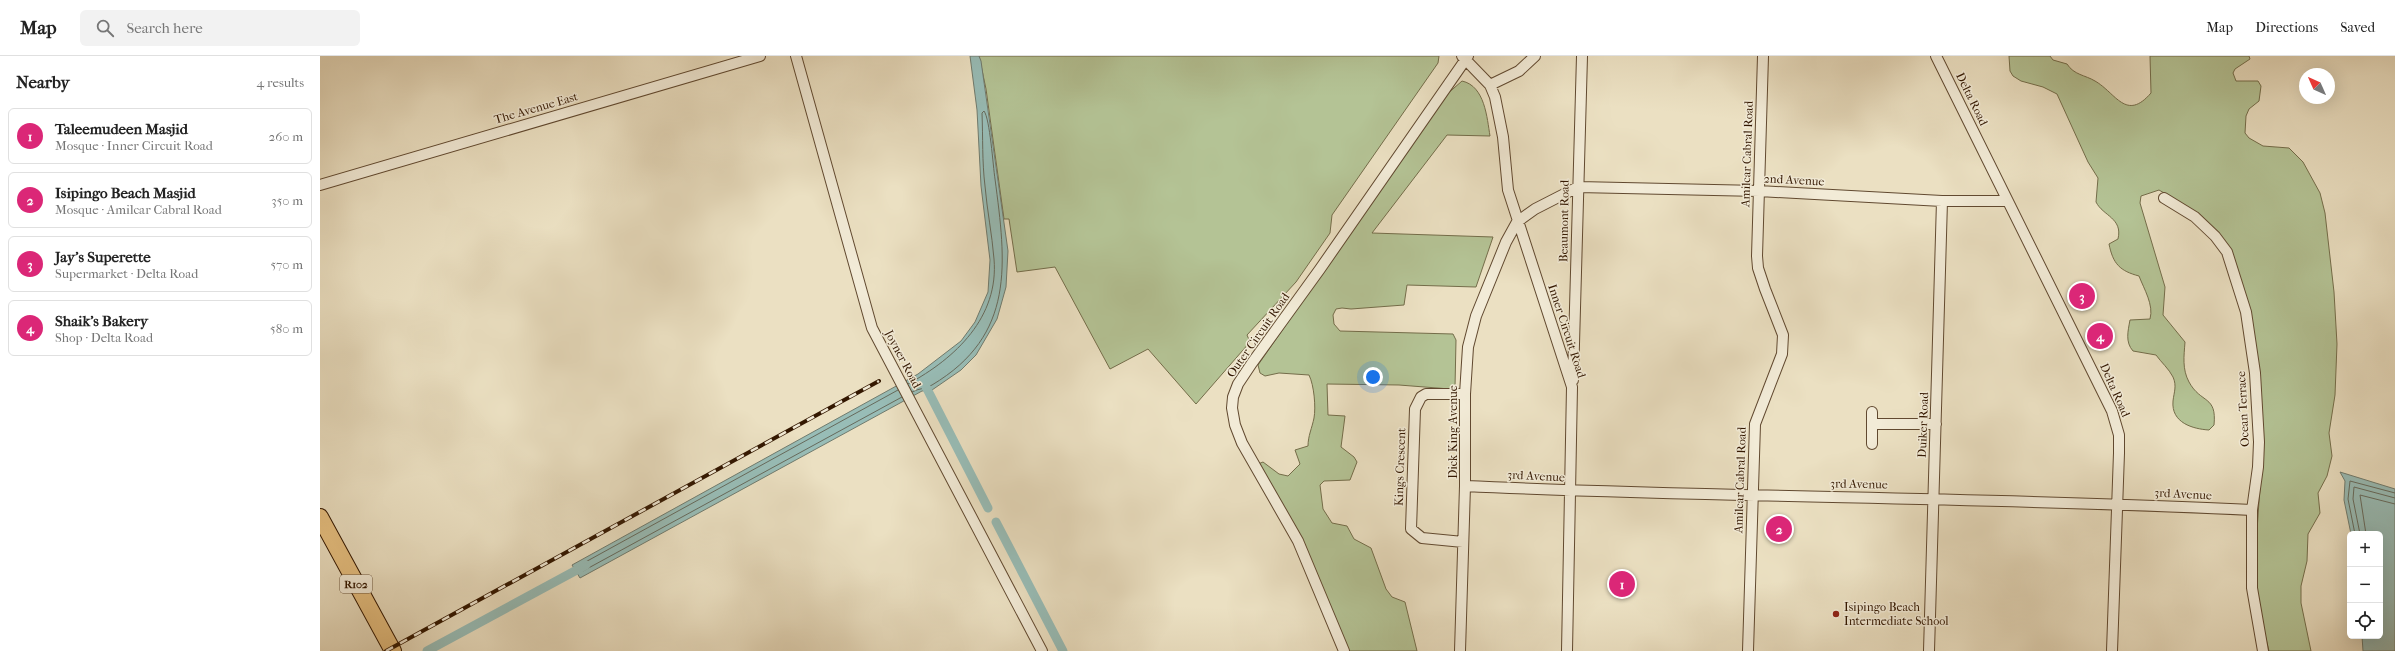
<!DOCTYPE html>
<meta charset="utf-8">
<style>
:root{--surface:#fff;--page:#f2f2f2;--text:#222;--muted:#767676;--line:#e0e0e0;--accent:#db2777}
body{margin:0;font-family:"IM FELL French Canon",serif;background:var(--page);color:var(--text)}
.controls{position:absolute;right:12px;bottom:12px;display:grid;overflow:hidden;border-radius:6px;box-shadow:0 4px 16px #0002}
.controls button{width:36px;height:36px;display:grid;place-items:center;padding:0;border:0;border-bottom:1px solid var(--line);background:var(--surface);color:var(--text);font:20px sans-serif}
.compass{position:absolute;left:1979px;top:12px;width:36px;height:36px;border-radius:50%;background:var(--surface);box-shadow:0 4px 16px #0002;rotate:315deg}
.you{position:absolute;left:1053px;top:321px;width:14px;height:14px;margin:-10px;border:3px solid #fff;border-radius:50%;background:#1a73e8;box-shadow:0 0 0 6px #1a73e833}
.badge{display:grid;place-items:center;width:26px;height:26px;border-radius:50%;background:var(--accent);color:#fff;font-size:13px;font-weight:700}
.pin{position:absolute;translate:-50% -50%;border:2px solid #fff;box-shadow:0 1px 4px #0006}
.list{margin:0;padding:0;list-style:none}
h2{display:flex;justify-content:space-between;align-items:center;height:52px;margin:0;padding:0 16px;font-size:17px}
h2 small{font-size:13px;font-weight:400;color:var(--muted)}
.list li{display:grid;grid-template-columns:26px 1fr auto;gap:12px;align-items:center;box-sizing:border-box;height:56px;margin:0 8px 8px;padding:0 8px;border:1px solid var(--line);border-radius:6px}
.list b{display:block;font-size:15px;white-space:nowrap}
.list p{margin:0;font-size:13px;white-space:nowrap;color:var(--muted)}
.list em{font-size:13px;font-style:normal;color:var(--muted)}
.icon{flex:none;width:22px;height:22px;fill:none;stroke:currentColor;stroke-width:2;stroke-linecap:round;stroke-linejoin:round}
.map{position:relative;flex:none;width:2075px;height:595px;overflow:hidden}
header{display:flex;align-items:center;gap:24px;box-sizing:border-box;height:56px;padding:0 20px;background:var(--surface);border-bottom:1px solid var(--line)}
header strong{font-size:19px}
nav{display:flex;gap:22px;margin-inline-start:auto;font-size:14px}
.search{width:280px;height:36px;background:var(--page);display:flex;align-items:center;gap:10px;box-sizing:border-box;padding:0 14px;border-radius:6px;color:var(--muted);font-size:15px}
main{display:flex}
aside{flex:1;background:var(--surface)}
.map>svg:first-child{display:block}
.green{fill:#b4c395;stroke:#746d4a}
.water{fill:#98bdb7;stroke:#707b6e}
.lines{fill:none;stroke-linecap:round;stroke-linejoin:round}
.shore{stroke:#666a5c;stroke-width:1}
.canal{stroke:#98bdb7;stroke-width:9}
.minor-casing{stroke:#614930;stroke-width:12}
.primary-casing{stroke:#331700;stroke-width:18}
.minor{stroke:#f2ebd7;stroke-width:10}
.primary{stroke:#e6c081;stroke-width:16}
.rail-casing{stroke:#331700;stroke-width:4}
.rail{stroke:#f2ebd7;stroke-width:2.5;stroke-dasharray:8;stroke-linecap:butt}
.poi-dot{fill:#8f2418;stroke:#f2ebd7;stroke-width:1.5}
.labels{text-anchor:middle;dominant-baseline:central;stroke-width:3;stroke-linejoin:round;paint-order:stroke}
.shield{fill:#f2ebd7;stroke:#6c5740;stroke-width:1}
.shield-label{font-size:11px;font-weight:bold;fill:#331700}
.street-label{font-size:12px;fill:#331700;stroke:#f2ebd7}
.poi-label{font-size:12px;fill:#331700;stroke:#f2ebd7;text-anchor:start}
</style>
<header>
<strong>Map</strong>
<div class="search"><svg class="icon" aria-label="search" viewBox="0 0 24 24"><circle cx="10" cy="10" r="6"/><path d="M15 15l6 6"/></svg>Search here</div>
<nav><a>Map</a><a>Directions</a><a>Saved</a></nav>
</header>
<main>
<aside>
<h2>Nearby<small>4 results</small></h2>
<ul class="list">
<li><span class="badge">1</span><div><b>Taleemudeen Masjid</b><p>Mosque · Inner Circuit Road</p></div><em>260 m</em></li>
<li><span class="badge">2</span><div><b>Isipingo Beach Masjid</b><p>Mosque · Amilcar Cabral Road</p></div><em>350 m</em></li>
<li><span class="badge">3</span><div><b>Jay's Superette</b><p>Supermarket · Delta Road</p></div><em>570 m</em></li>
<li><span class="badge">4</span><div><b>Shaik's Bakery</b><p>Shop · Delta Road</p></div><em>580 m</em></li>
</ul>
</aside>
<div class="map">
<svg width="2075" height="595" viewBox="0 0 2075 595">
<rect width="100%" height="100%" fill="#ebe0c2"/>
<filter id="stains"><feTurbulence type="fractalNoise" baseFrequency=".005" numOctaves="4"/><feColorMatrix values="0 0 0 0 .2 0 0 0 0 .09 0 0 0 0 .02 0 0 0 .5 -.17"/></filter>
<radialGradient id="worn" r=".72"><stop offset=".6" stop-color="#630" stop-opacity="0"/><stop offset="1" stop-color="#630" stop-opacity=".3"/></radialGradient>
<path class="green" d="M 659,0 L 1119,0 L 1118,7 L 1012,159 L 1010,177 L 976,226 L 927,279 L 930,286 L 876,348 L 828,293 L 790,313 L 735,211 L 697,216 L 689,163 L 684,163 L 666,33 Z
M 1689,0 L 1730,0 L 1733,4 L 1747,8 C 1754,19 1765,19 1775,25 C 1796,37 1806,66 1831,37 L 1830,0 L 1929,0 L 1930,3 L 1915,13 L 1913,17 L 1916,25 L 1938,25 L 1941,30 L 1939,45 L 1929,53 L 1926,60 L 1925,77 L 1929,82 L 1943,90 L 1969,92 L 1983,106 L 2000,137 L 2005,157 L 2014,236 L 2017,288 L 2015,339 L 2009,377 L 2012,400 L 2007,420 L 1998,437 L 2000,457 L 1988,478 L 1987,505 L 1981,530 L 1981,547 L 1991,595 L 1949,595 L 1943,571 L 1936,529 L 1936,489 L 1943,388 L 1913,201 L 1851,141 L 1839,134 L 1821,140 L 1820,147 L 1845,231 L 1843,259 L 1865,286 C 1864,300 1862,313 1869,326 C 1881,348 1897,339 1894,369 L 1889,374 C 1873,373 1851,367 1853,345 C 1854,336 1857,330 1853,321 C 1849,313 1841,306 1836,299 L 1813,295 C 1805,286 1808,275 1810,264 L 1830,263 C 1834,249 1824,233 1819,220 C 1800,215 1793,208 1789,188 L 1798,183 C 1803,162 1783,160 1776,146 L 1778,122 L 1768,106 L 1737,38 L 1723,31 L 1701,25 L 1693,20 L 1690,15 Z
M 1142,25 C 1165,30 1167,62 1170,80 L 1127,79 L 1052,177 L 1173,181 L 1156,231 L 1087,229 L 1084,249 L 1031,253 L 1022,252 L 1016,253 L 1013,259 L 1014,268 L 1020,275 L 1133,278 L 1136,284 L 1135,331 L 1130,333 L 1079,329 L 1007,328 L 1008,359 L 1025,360 L 1021,391 L 1034,401 L 1037,406 L 1030,424 L 1004,425 L 1000,429 L 1003,453 L 1012,467 L 1027,470 L 1034,483 L 1051,492 L 1066,533 L 1072,541 L 1085,546 L 1097,595 L 1028,595 L 938,408 L 943,406 L 959,418 L 968,420 L 980,408 L 975,394 L 988,390 C 988,380 992,372 994,362 C 996,351 994,329 989,319 L 959,317 L 945,320 L 940,317 L 938,309 L 1126,39 Z"/>
<path class="water" d="M 650,0 L 659,0 L 661,5 L 688,195 L 686,231 L 677,263 L 656,299 L 641,314 L 612,334 L 602,335 L 260,522 L 252,509 L 598,318 L 641,285 L 655,266 L 668,236 L 670,204 L 661,130 L 657,54 Z
M 2020,416 L 2075,433 L 2075,595 L 2043,595 L 2042,580 L 2060,580 L 2060,478 L 2031,478 L 2024,444 L 2025,425 Z"/>
<g class="lines">
<path class="shore" d="M 588,328 C 636,302 679,261 674,203 C 672,178 667,154 665,130 C 662,106 663,81 662,57 L 664,55 C 670,63 673,110 675,123 C 686,207 696,279 612,329 C 606,333 599,332 592,336
M 578,334 L 260,509 L 259,512 L 263,515 L 582,341
M 2035,478 L 2028,443 L 2030,425 L 2075,437
M 2040,478 L 2033,443 L 2034,431 L 2075,442
M 2046,478 L 2040,439 L 2075,448"/>
<path class="canal" d="M 604,327 L 668,452
M 676,466 L 743,595
M 107,595 L 266,509"/>
<defs>
<path id="minor" d="M 476,0 L 552,272 L 722,595
M 1142,0 L 1170,29 L 1175,41 L 1183,81 L 1188,134 L 1252,331 L 1247,595
M 1616,0 L 1792,355 L 1799,379 L 1799,397 L 1792,595
M 1170,29 L 1199,15 L 1215,0
M 0,129 L 440,0
M 1844,142 L 1875,161 L 1895,180 L 1907,196 L 1926,256 L 1935,317 L 1939,386 L 1938,411 L 1932,454 L 1932,532 L 1943,595
M 1253,324 L 1262,0
M 1552,368 L 1616,368
M 1552,388 L 1552,356
M 1145,430 C 1408,442 1670,441 1932,454
M 1143,486 L 1102,482 L 1091,473 L 1095,353 L 1101,341 L 1106,338 L 1145,338
M 1024,595 L 978,485 L 922,387 L 915,369 L 912,352 L 913,341 L 918,328 L 932,307 L 1000,213 L 1148,0
M 1140,595 L 1145,430 L 1145,338 L 1148,291 L 1156,260 L 1186,186 L 1197,166 L 1215,153 L 1258,131 L 1439,135 L 1622,145 L 1687,145
M 1428,595 L 1435,368 L 1462,298 L 1463,279 L 1445,233 L 1438,212 L 1437,200 L 1443,0
M 1609,595 L 1622,145"/>
<path id="primary" d="M 0,461 L 73,595"/>
</defs>
<use href="#minor" class="minor-casing"/>
<use href="#primary" class="primary-casing"/>
<use href="#minor" class="minor"/>
<use href="#primary" class="primary"/>
<defs>
<path id="rail" d="M 66,595 L 559,325"/>
</defs>
<use href="#rail" class="rail-casing"/>
<use href="#rail" class="rail"/>
</g>
<circle class="poi-dot" cx="1516" cy="558" r="4"/>
<g class="labels">
<rect class="shield" x="20" y="519" width="32" height="18" rx="3"/>
<g class="shield-label">
<text x="36" y="528">R102</text>
</g>
<g class="street-label">
<text transform="translate(1652 43) rotate(64)">Delta Road</text>
<text transform="translate(216 52) rotate(-16)">The Avenue East</text>
<text transform="translate(1427 98) rotate(-88)">Amilcar Cabral Road</text>
<text transform="translate(1474 124) rotate(3)">2nd Avenue</text>
<text transform="translate(1244 165) rotate(-89)">Beaumont Road</text>
<text transform="translate(1247 275) rotate(72)">Inner Circuit Road</text>
<text transform="translate(938 279) rotate(-55)">Outer Circuit Road</text>
<text transform="translate(583 303) rotate(62)">Joyner Road</text>
<text transform="translate(1795 334) rotate(66)">Delta Road</text>
<text transform="translate(1923 353) rotate(-93)">Ocean Terrace</text>
<text transform="translate(1603 369) rotate(-88)">Duiker Road</text>
<text transform="translate(1133 376) rotate(-90)">Dick King Avenue</text>
<text transform="translate(1080 411) rotate(-88)">Kings Crescent</text>
<text transform="translate(1216 420) rotate(3)">3rd Avenue</text>
<text transform="translate(1420 424) rotate(-88)">Amilcar Cabral Road</text>
<text transform="translate(1539 428) rotate(1)">3rd Avenue</text>
<text transform="translate(1863 438) rotate(3)">3rd Avenue</text>
</g>
<g class="poi-label">
<text x="1524" y="551">Isipingo Beach<tspan x="1524" dy="14">Intermediate School</tspan></text>
</g>
</g>
<rect width="100%" height="100%" filter="url(#stains)"/>
<rect width="100%" height="100%" fill="url(#worn)"/>
</svg>
<div class="controls">
<button>+</button>
<button>−</button>
<button><svg class="icon" aria-label="locate" viewBox="0 0 24 24"><circle cx="12" cy="12" r="6"/><path d="M12 2v4M12 18v4M2 12h4M18 12h4"/></svg></button>
</div>
<svg class="compass" viewBox="-18 -18 36 36"><path d="M0-13l5 13h-10z" fill="#e53935"/><path d="M0 13l5-13h-10z" fill="#767676"/></svg>
<div class="you"></div>
<div class="pin badge" style="left:1302px;top:528px">1</div>
<div class="pin badge" style="left:1459px;top:473px">2</div>
<div class="pin badge" style="left:1762px;top:240px">3</div>
<div class="pin badge" style="left:1780px;top:280px">4</div>
</div>
</main>
